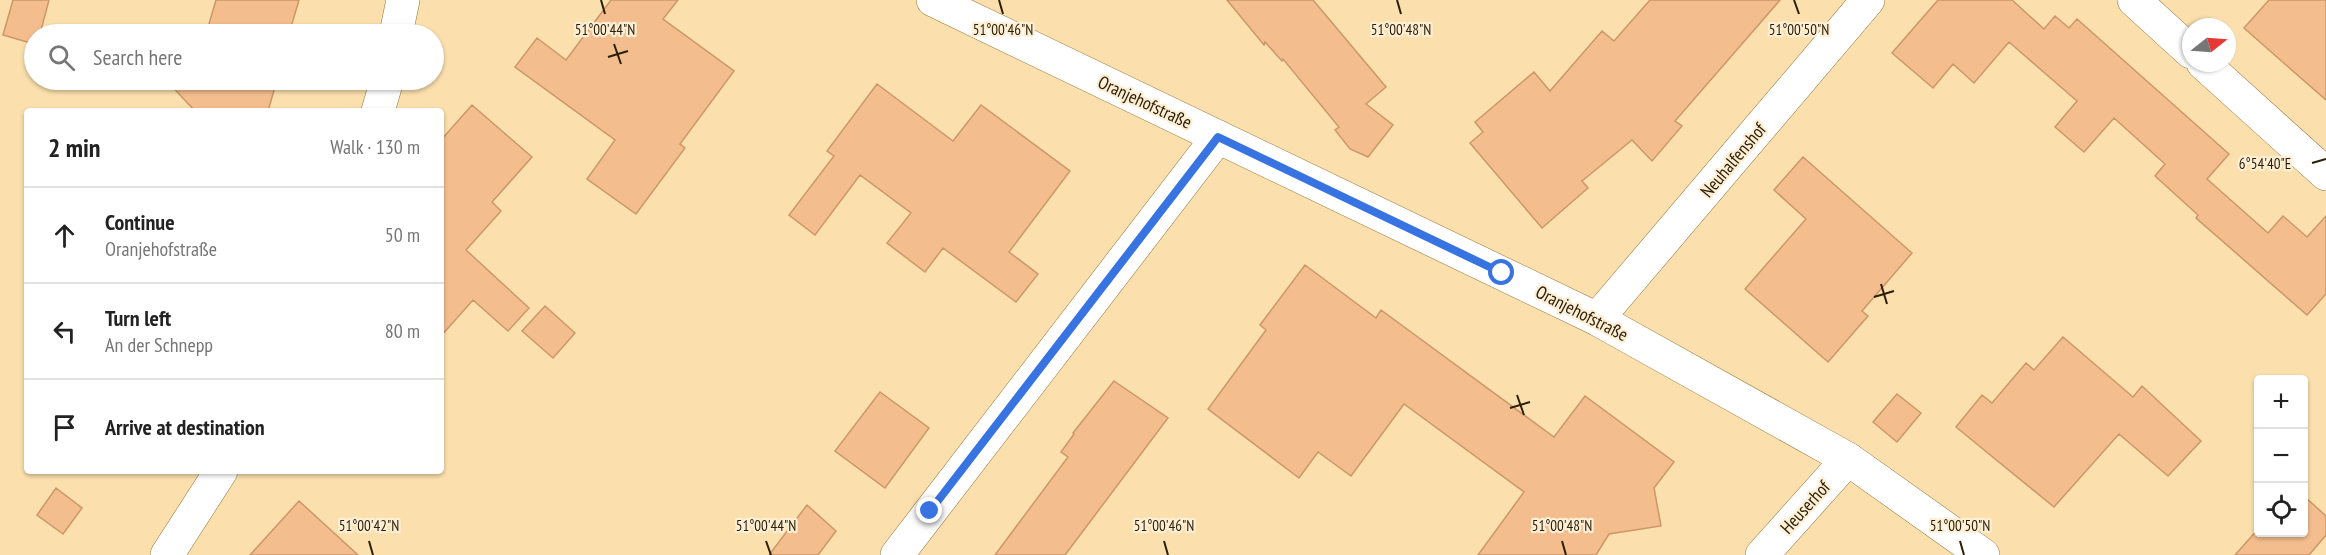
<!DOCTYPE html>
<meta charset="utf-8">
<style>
:root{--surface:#fff;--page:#f2f2f2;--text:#222;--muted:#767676;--line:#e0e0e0}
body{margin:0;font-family:"PT Sans Narrow",sans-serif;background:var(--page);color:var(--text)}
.controls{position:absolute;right:18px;bottom:18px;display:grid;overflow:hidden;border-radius:6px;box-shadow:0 2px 4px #0004}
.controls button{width:54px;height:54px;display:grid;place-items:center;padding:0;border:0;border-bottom:2px solid var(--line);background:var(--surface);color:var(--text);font:30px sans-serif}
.compass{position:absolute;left:2182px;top:18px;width:54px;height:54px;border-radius:50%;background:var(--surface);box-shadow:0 2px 4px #0004;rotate:73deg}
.stop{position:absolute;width:18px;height:18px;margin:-14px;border:4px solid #3873e2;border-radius:50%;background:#fff}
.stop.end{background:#3873e2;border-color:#fff;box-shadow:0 2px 6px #0008}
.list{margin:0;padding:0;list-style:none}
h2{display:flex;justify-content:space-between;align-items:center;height:78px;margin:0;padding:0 24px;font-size:26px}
h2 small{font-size:20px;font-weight:400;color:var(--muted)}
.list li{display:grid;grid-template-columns:39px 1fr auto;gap:18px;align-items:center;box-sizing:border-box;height:96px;padding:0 24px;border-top:2px solid var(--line)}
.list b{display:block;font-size:22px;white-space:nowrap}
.list p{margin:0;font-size:20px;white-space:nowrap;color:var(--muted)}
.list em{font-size:20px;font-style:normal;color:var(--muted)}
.icon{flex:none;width:33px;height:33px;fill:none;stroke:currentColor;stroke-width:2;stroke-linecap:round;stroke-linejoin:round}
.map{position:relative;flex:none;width:2326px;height:555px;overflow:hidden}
.search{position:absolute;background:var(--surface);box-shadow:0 2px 4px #0004;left:24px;top:24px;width:420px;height:66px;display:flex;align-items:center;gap:15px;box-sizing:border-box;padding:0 21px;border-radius:33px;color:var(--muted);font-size:22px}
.panel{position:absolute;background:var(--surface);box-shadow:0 2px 4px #0004;left:24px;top:108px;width:420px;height:366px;border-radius:6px}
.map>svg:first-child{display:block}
.building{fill:#f4bd8e;stroke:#cc9769;stroke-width:1.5}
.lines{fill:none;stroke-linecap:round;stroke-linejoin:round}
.minor-casing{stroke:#957537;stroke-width:34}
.tertiary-casing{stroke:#957537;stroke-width:34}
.minor{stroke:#fff;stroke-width:33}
.tertiary{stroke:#fff;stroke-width:33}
.route{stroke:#3873e2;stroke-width:8}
.ticks{fill:none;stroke:#2b1e04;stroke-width:2}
.labels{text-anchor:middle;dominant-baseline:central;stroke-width:4.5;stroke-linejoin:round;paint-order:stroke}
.street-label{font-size:18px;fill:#2b1e04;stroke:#fdefd6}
.ticks-label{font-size:15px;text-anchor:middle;fill:#2b1e04;stroke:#fdefd6;stroke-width:4.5;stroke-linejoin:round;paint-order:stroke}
</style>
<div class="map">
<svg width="2326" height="555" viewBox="0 0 2326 555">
<rect width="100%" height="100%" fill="#fbdfad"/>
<path class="building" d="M 13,0 L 49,0 L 40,34 L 34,34 L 34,44 L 3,35 Z
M 216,0 L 299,0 L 289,34 L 206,34 Z
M 611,0 L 678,0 L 663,19 L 734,71 L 680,144 L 685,148 L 636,214 L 587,179 L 615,140 L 515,67 L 537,38 L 566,60 Z
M 1227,0 L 1313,0 L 1386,87 L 1366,104 L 1393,125 L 1368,157 L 1350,149 L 1335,130 L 1339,127 L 1283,59 L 1282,61 L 1265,42 L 1264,45 Z
M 1650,0 L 1780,0 L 1675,121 L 1682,126 L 1652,161 L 1632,140 L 1582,181 L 1588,188 L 1542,228 L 1470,143 L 1483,132 L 1475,122 L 1534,72 L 1550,91 L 1602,31 L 1614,41 Z
M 1938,0 L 2012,0 L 2044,29 L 2055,16 L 2069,28 L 2077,19 L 2229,154 L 2207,179 L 2268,233 L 2283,216 L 2307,237 L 2326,216 L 2326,294 L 2307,315 L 2196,218 L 2198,215 L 2155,176 L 2165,164 L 2114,118 L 2084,152 L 2055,127 L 2077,101 L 2009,42 L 1974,83 L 1953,64 L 1933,88 L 1892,53 Z
M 2269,0 L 2326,0 L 2326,100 L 2244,28 Z
M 166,80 L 277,80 L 268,111 L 195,111 Z
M 877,84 L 953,141 L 981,105 L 1070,171 L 1009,252 L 1038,274 L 1016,302 L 943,248 L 925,272 L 887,243 L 911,213 L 860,175 L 815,235 L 789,215 L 834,156 L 827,151 Z
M 472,105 L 532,157 L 492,202 L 501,211 L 466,250 L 529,308 L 508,331 L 473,300 L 441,336 L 441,140 Z
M 1803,157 L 1912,253 L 1862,311 L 1868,316 L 1828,362 L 1745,289 L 1806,219 L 1774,190 Z
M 1305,265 L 1376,318 L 1381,310 L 1554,437 L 1585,396 L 1674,462 L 1654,488 L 1661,526 L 1609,534 L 1596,555 L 1478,555 L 1524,492 L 1404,404 L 1351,476 L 1318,452 L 1299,478 L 1208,409 L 1266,330 L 1260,325 Z
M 545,306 L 575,333 L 553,358 L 522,331 Z
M 2063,337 L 2133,397 L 2142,386 L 2201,441 L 2168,476 L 2119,434 L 2054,507 L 1956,427 L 1982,395 L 1992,403 L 2026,363 L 2034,370 Z
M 1114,381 L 1168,418 L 1065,555 L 995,555 L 1068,457 L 1061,452 L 1074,434 L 1073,433 Z
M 880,392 L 929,428 L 885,488 L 835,451 Z
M 1897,394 L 1921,413 L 1897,442 L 1873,422 Z
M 56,488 L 82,508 L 63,534 L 37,515 Z
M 2304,496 L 2326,516 L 2326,535 L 2309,555 L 2235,555 L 2259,528 L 2259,532 L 2304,532 Z
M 299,501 L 358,555 L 250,555 Z
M 807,505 L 836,531 L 818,555 L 769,555 Z"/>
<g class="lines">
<defs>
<path id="minor" d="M 2134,0 L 2191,52
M 396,34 L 403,0
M 2203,63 L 2326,174
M 378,111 L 387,80
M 1597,319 L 1868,0
M 167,555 L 221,471
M 897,555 L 1218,137
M 1762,555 L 1848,459"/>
<path id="tertiary" d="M 933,0 L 1597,319 L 1848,459 L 1983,555"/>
</defs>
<use href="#minor" class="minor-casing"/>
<use href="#tertiary" class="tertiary-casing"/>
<use href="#minor" class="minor"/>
<use href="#tertiary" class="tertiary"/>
</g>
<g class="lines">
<path class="route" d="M 930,511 L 1218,137 L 1502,273"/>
</g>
<path class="ticks" d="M 601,0 L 605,14M 999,0 L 1003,14M 1397,0 L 1401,14M 1794,0 L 1799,14M 614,44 L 621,64M 608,57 L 628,51M 2312,163 L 2326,159M 1881,284 L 1887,304M 1874,297 L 1894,291M 1517,395 L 1524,415M 1510,408 L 1530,402M 369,541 L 373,555M 766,541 L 771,555M 1164,541 L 1168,555M 1562,541 L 1566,555M 1960,541 L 1964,555"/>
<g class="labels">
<g class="street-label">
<text transform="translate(1145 102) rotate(25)">Oranjehofstraße</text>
<text transform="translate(1733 160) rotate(-50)">Neuhalfenshof</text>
<text transform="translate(1582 313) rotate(27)">Oranjehofstraße</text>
<text transform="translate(1805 507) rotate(-48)">Heuserhof</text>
</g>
</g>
<g class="ticks-label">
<text x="605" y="35">51°00'44"N</text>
<text x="1003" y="35">51°00'46"N</text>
<text x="1401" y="35">51°00'48"N</text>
<text x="1799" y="35">51°00'50"N</text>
<text x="2265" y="169">6°54'40"E</text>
<text x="369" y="531">51°00'42"N</text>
<text x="766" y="531">51°00'44"N</text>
<text x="1164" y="531">51°00'46"N</text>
<text x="1562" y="531">51°00'48"N</text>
<text x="1960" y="531">51°00'50"N</text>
</g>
</svg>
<div class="controls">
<button>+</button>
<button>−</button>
<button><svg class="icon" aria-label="locate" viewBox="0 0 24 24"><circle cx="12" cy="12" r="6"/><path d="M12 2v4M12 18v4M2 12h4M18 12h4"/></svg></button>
</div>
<svg class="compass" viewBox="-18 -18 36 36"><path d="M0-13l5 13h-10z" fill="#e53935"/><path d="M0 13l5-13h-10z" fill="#767676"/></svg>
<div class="stop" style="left:1502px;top:273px"></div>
<div class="stop end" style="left:930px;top:511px"></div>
<div class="search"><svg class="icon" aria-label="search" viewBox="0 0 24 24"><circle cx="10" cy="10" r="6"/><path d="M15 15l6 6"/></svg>Search here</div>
<section class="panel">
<h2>2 min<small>Walk · 130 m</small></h2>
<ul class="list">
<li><svg class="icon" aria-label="ahead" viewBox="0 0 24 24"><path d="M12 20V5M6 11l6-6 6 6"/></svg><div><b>Continue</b><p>Oranjehofstraße</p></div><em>50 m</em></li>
<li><svg class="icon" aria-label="left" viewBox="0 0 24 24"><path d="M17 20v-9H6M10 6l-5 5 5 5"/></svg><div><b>Turn left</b><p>An der Schnepp</p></div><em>80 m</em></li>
<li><svg class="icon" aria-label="arrive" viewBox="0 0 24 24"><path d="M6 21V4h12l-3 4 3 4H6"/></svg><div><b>Arrive at destination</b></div></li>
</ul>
</section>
</div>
